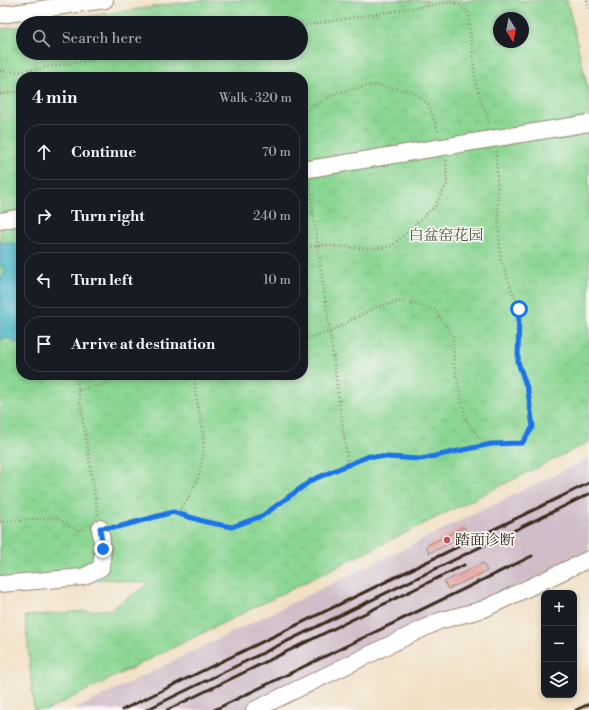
<!DOCTYPE html>
<meta charset="utf-8">
<style>
:root{--surface:#171b24;--page:#242831;--text:#f1f3f6;--muted:#9ea1a6;--line:#363941}
body{margin:0;font-family:"Libre Bodoni","Noto Serif SC",serif;background:var(--page);color:var(--text)}
.controls{position:absolute;right:12px;bottom:12px;display:grid;overflow:hidden;border-radius:8px;box-shadow:0 2px 6px #0003}
.controls button{width:36px;height:36px;display:grid;place-items:center;padding:0;border:0;border-bottom:1px solid var(--line);background:var(--surface);color:var(--text);font:20px sans-serif}
.compass{position:absolute;left:493px;top:12px;width:36px;height:36px;border-radius:50%;background:var(--surface);box-shadow:0 2px 6px #0003;rotate:169deg}
.stop{position:absolute;width:12px;height:12px;margin:-9px;border:3px solid #1a73e8;border-radius:50%;background:#fff}
.stop.end{background:#1a73e8;border-color:#fff;box-shadow:0 1px 4px #0008}
.list{margin:0;padding:0;list-style:none}
h2{display:flex;justify-content:space-between;align-items:center;height:52px;margin:0;padding:0 16px;font-size:17px}
h2 small{font-size:13px;font-weight:400;color:var(--muted)}
.list li{display:grid;grid-template-columns:26px 1fr auto;gap:12px;align-items:center;box-sizing:border-box;height:56px;margin:0 8px 8px;padding:0 8px;border:1px solid var(--line);border-radius:16px}
.list b{display:block;font-size:15px;white-space:nowrap}
.list em{font-size:13px;font-style:normal;color:var(--muted)}
.icon{flex:none;width:22px;height:22px;fill:none;stroke:currentColor;stroke-width:2;stroke-linecap:round;stroke-linejoin:round}
.map{position:relative;flex:none;width:589px;height:710px;overflow:hidden}
.search{position:absolute;background:var(--surface);box-shadow:0 2px 6px #0003;left:16px;top:16px;width:292px;height:44px;display:flex;align-items:center;gap:10px;box-sizing:border-box;padding:0 14px;border-radius:22px;color:var(--muted);font-size:15px}
.panel{position:absolute;background:var(--surface);box-shadow:0 2px 6px #0003;left:16px;top:72px;width:292px;height:308px;border-radius:16px}
.map>svg:first-child{display:block}
.railway{fill:#d1bdc9}
.park{fill:url(#park-crowns);stroke:#638058;fill-rule:evenodd}
.water{fill:#4ab5c7;stroke:#427072}
.building{fill:#e39e99}
.lines{fill:none;stroke-linecap:round;stroke-linejoin:round}
.minor-casing{stroke:#968572;stroke-width:18}
.path{stroke:#968572;stroke-width:2.5;stroke-dasharray:1 3;stroke-linecap:butt}
.minor{stroke:#fff;stroke-width:16}
.rail{stroke:#3b2a1e;stroke-width:3}
.route{stroke:#1a73e8;stroke-width:5}
.poi-dot{fill:#d1495b;stroke:#f6f6f2;stroke-width:1.5}
.labels{text-anchor:middle;dominant-baseline:central;stroke-width:3.5;stroke-linejoin:round;paint-order:stroke}
.park-label{font-size:15px;fill:#4f553b;stroke:#f6f6f2}
.poi-label{font-size:15px;fill:#3b2a1e;stroke:#f6f6f2;text-anchor:start}
</style>
<div class="map">
<svg width="589" height="710" viewBox="0 0 589 710">
<defs>
<pattern id="park-crowns" width="20" height="18" patternUnits="userSpaceOnUse"><rect width="20" height="18" fill="#8bd693"/><path d="M2 6a3 3 0 1 1 6 0M12 15a3 3 0 1 1 6 0" fill="none" stroke="#79b87e"/></pattern>
</defs>
<rect width="100%" height="100%" fill="#f6f6f2"/>
<filter id="ink" filterUnits="userSpaceOnUse"><feTurbulence type="fractalNoise" baseFrequency=".025" numOctaves="2"/><feDisplacementMap in="SourceGraphic" scale="8" xChannelSelector="R" yChannelSelector="G"/><feConvolveMatrix kernelMatrix="1 2 1 2 8 2 1 2 1" color-interpolation-filters="sRGB"/></filter>
<filter id="wash" filterUnits="userSpaceOnUse"><feTurbulence type="fractalNoise" baseFrequency=".012" numOctaves="4" result="noise"/><feDisplacementMap in="SourceGraphic" scale="16" xChannelSelector="R" yChannelSelector="G"/><feGaussianBlur stdDeviation="0.9" result="paint"/><feColorMatrix in="noise" values="0 0 0 0 0 0 0 0 0 0 0 0 0 0 0 0 0 1.4 0 .05"/><feComposite in="paint" operator="in"/></filter>
<g filter="url(#wash)">
<rect width="100%" height="100%" fill="#f2e0c5"/>
<path class="railway" d="M 589,458 L 589,554 L 256,710 L 73,710 Z"/>
<path class="park" d="M 200,0 L 567,0 L 589,94 L 589,442 L 47,710 L 34,710 L 25,616 L 111,609 L 149,584 L 107,579 L 0,591 L 0,29 L 23,26 L 23,53 L 301,53 L 301,23 L 42,23 ZM 499,18 L 523,18 L 523,42 L 499,42 ZM 21,77 L 303,77 L 303,375 L 21,375 Z"/>
<path class="water" d="M 0,242 L 21,244 L 21,339 L 17,343 L 6,338 L 0,340 L 0,280 L 6,271 L 0,265 Z"/>
<g id="blocks">
<path class="building" d="M 464,527 L 468,535 L 429,553 L 426,546 Z
M 483,563 L 487,571 L 448,589 L 444,582 Z"/>
</g>
</g>
<g filter="url(#ink)">
<use href="#blocks" fill-opacity="0" stroke="#968572" stroke-width="1"/>
<g class="lines">
<defs>
<path id="minor" d="M 0,15 L 105,0
M 303,170 L 589,123
M 0,221 L 21,217
M 0,584 L 83,577 L 101,568 L 103,549 L 100,528
M 254,710 L 439,621 L 484,609 L 589,559"/>
</defs>
<use href="#minor" class="minor-casing"/>
<path class="path" d="M 587,0 L 589,10
M 301,26 L 451,2 L 459,5 L 468,12 L 476,85 L 490,125
M 29,70 L 30,77
M 0,71 L 18,72 L 135,53
M 0,94 L 21,91
M 303,112 L 338,92 L 373,85 L 412,91 L 428,104 L 439,133
M 309,182 L 348,465
M 303,247 L 322,245 L 372,249 L 392,246 L 435,206 L 447,184 L 446,160
M 303,339 L 329,332 L 376,307 L 403,301 L 435,310 L 453,336 L 454,365 L 466,420 L 485,446
M 76,375 L 98,515
M 79,390 L 104,385 L 121,375
M 177,513 C 198,489 207,459 202,427 C 199,409 194,393 195,375
M 0,522 L 57,517 L 76,530 L 87,529
M 114,527 L 173,512 L 206,522 L 232,527 L 262,516 L 312,480 L 369,456 L 421,459 L 491,444 L 523,443 L 533,427 L 528,391 L 518,362 L 519,309 L 500,258 L 496,151"/>
<use href="#minor" class="minor"/>
<path class="rail" d="M 122,710 L 589,483
M 146,710 L 589,494
M 167,710 L 464,565
M 214,710 L 532,556
M 576,710 L 589,704"/>
</g>
</g>
<g class="lines" filter="url(#ink)">
<path class="route" d="M 103,549 L 100,528 L 118,527 L 173,512 L 206,522 L 232,527 L 262,516 L 312,480 L 369,456 L 421,459 L 491,444 L 522,443 L 533,427 L 528,391 L 518,362 L 519,309"/>
</g>
<circle class="poi-dot" cx="447" cy="540" r="4"/>
<g class="labels">
<g class="park-label">
<text x="446" y="235">白盆窑花园</text>
</g>
<g class="poi-label">
<text x="455" y="540">踏面诊断</text>
</g>
</g>
</svg>
<div class="controls">
<button>+</button>
<button>−</button>
<button><svg class="icon" aria-label="layers" viewBox="0 0 24 24"><path d="M12 4l9 5-9 5-9-5zM3 14l9 5 9-5"/></svg></button>
</div>
<svg class="compass" viewBox="-18 -18 36 36"><path d="M0-13l5 13h-10z" fill="#e53935"/><path d="M0 13l5-13h-10z" fill="#9ea1a6"/></svg>
<div class="stop" style="left:519px;top:309px"></div>
<div class="stop end" style="left:103px;top:549px"></div>
<div class="search"><svg class="icon" aria-label="search" viewBox="0 0 24 24"><circle cx="10" cy="10" r="6"/><path d="M15 15l6 6"/></svg>Search here</div>
<section class="panel">
<h2>4 min<small>Walk · 320 m</small></h2>
<ul class="list">
<li><svg class="icon" aria-label="ahead" viewBox="0 0 24 24"><path d="M12 20V5M6 11l6-6 6 6"/></svg><div><b>Continue</b></div><em>70 m</em></li>
<li><svg class="icon" aria-label="right" viewBox="0 0 24 24"><path d="M7 20v-9h11M14 6l5 5-5 5"/></svg><div><b>Turn right</b></div><em>240 m</em></li>
<li><svg class="icon" aria-label="left" viewBox="0 0 24 24"><path d="M17 20v-9H6M10 6l-5 5 5 5"/></svg><div><b>Turn left</b></div><em>10 m</em></li>
<li><svg class="icon" aria-label="arrive" viewBox="0 0 24 24"><path d="M6 21V4h12l-3 4 3 4H6"/></svg><div><b>Arrive at destination</b></div></li>
</ul>
</section>
</div>
